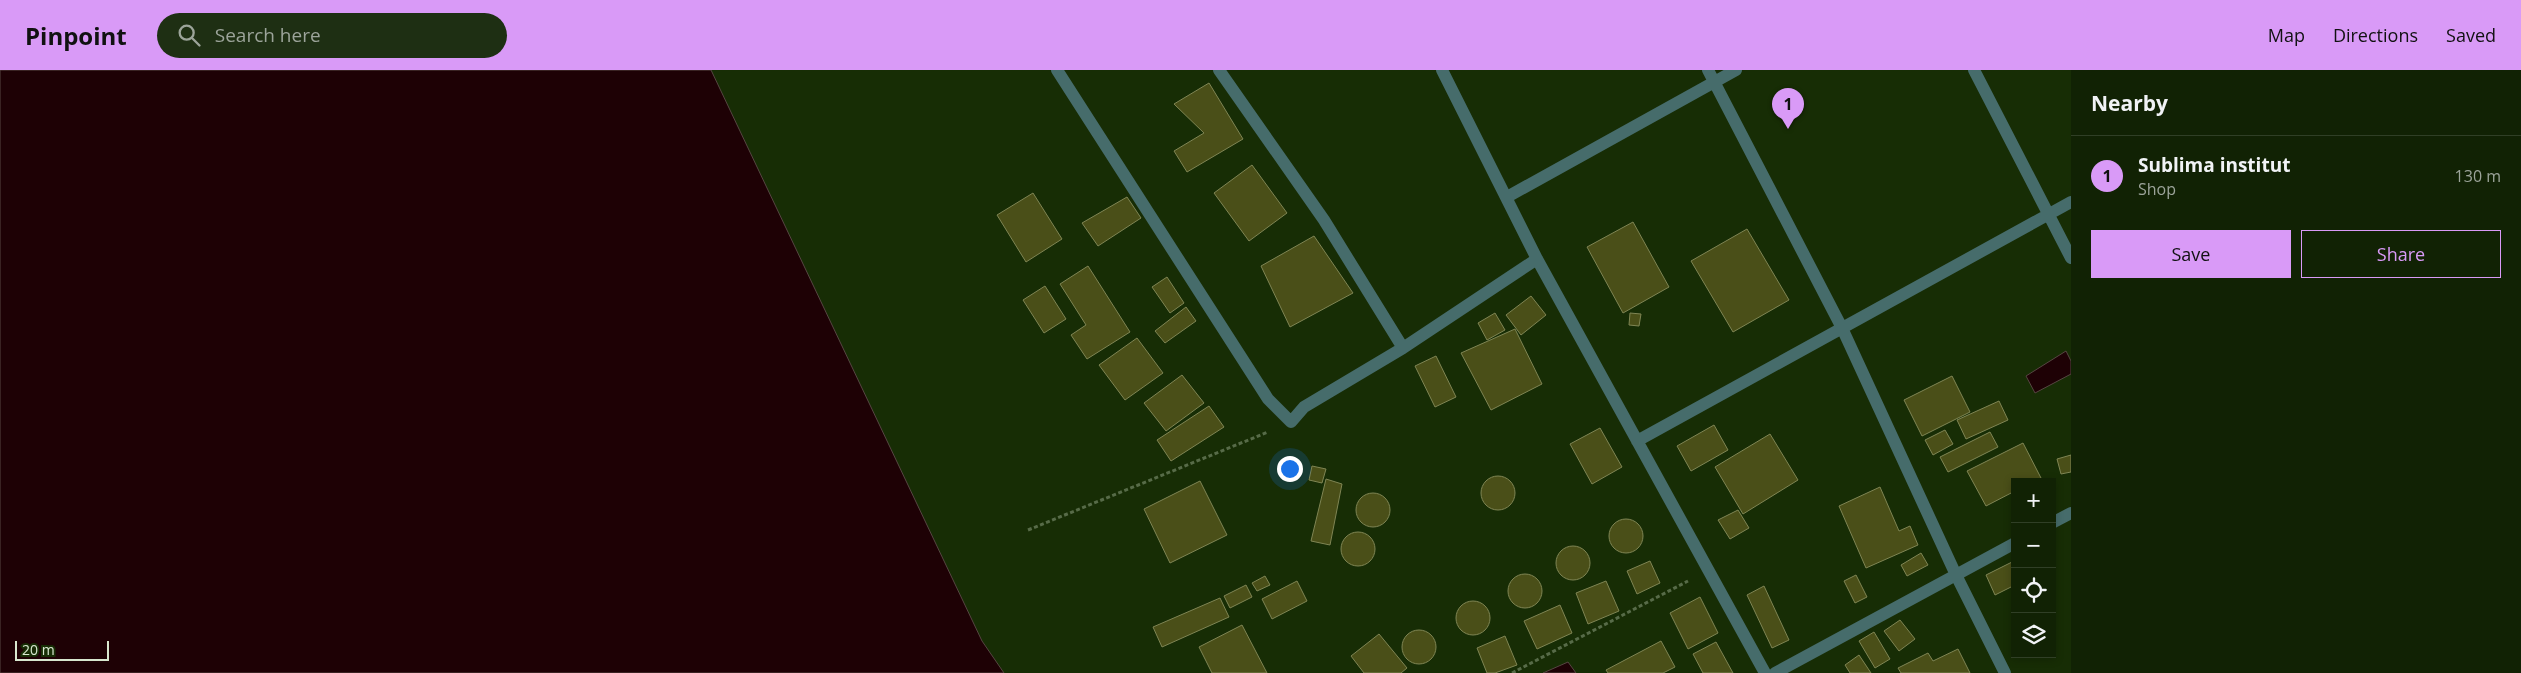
<!DOCTYPE html>
<meta charset="utf-8">
<style>
:root{--surface:#112204;--page:#1e2f13;--text:#f1f3f6;--muted:#9ca49a;--line:#303f26;--accent:#d99af7}
body{margin:0;font-family:"Open Sans",sans-serif;background:var(--page);color:var(--text)}
.controls{position:absolute;right:15px;bottom:15px;display:grid;overflow:hidden;border-radius:0px;box-shadow:0 2px 8px #0003}
.controls button{width:45px;height:45px;display:grid;place-items:center;padding:0;border:0;border-bottom:1px solid var(--line);background:var(--surface);color:var(--text);font:25px sans-serif}
.scale{position:absolute;left:15px;bottom:12px;width:94px;box-sizing:border-box;padding-left:5px;border:2px solid #d8e7cf;border-top:0;font-size:14px;line-height:18px;white-space:nowrap;color:#d8e7cf;-webkit-text-stroke:4px #172d05;paint-order:stroke}
.you{position:absolute;left:1289px;top:398px;width:18px;height:18px;margin:-12px;border:4px solid #fff;border-radius:50%;background:#1a73e8;box-shadow:0 0 0 8px #1a73e833}
.badge{display:grid;place-items:center;width:32px;height:32px;border-radius:50%;background:var(--accent);color:#111;font-size:16px;font-weight:700}
.pin{position:absolute;translate:-50% -41px;filter:drop-shadow(0 1px 2px #0008)}
.pin::after{content:'';position:absolute;top:26px;width:18px;height:15px;background:inherit;clip-path:polygon(0 0,100% 0,50% 100%)}
.list{margin:0;padding:0;list-style:none}
h2{display:flex;justify-content:space-between;align-items:center;height:65px;margin:0;padding:0 20px;font-size:21px}
h2 small{font-size:16px;font-weight:400;color:var(--muted)}
.list li{display:grid;grid-template-columns:32px 1fr auto;gap:15px;align-items:center;box-sizing:border-box;height:80px;padding:0 20px;border-top:1px solid var(--line)}
.list b{display:block;font-size:19px;white-space:nowrap}
.list p{margin:0;font-size:16px;white-space:nowrap;color:var(--muted)}
.list em{font-size:16px;font-style:normal;color:var(--muted)}
.actions{display:flex;gap:10px;padding:15px 20px}
.actions a{flex:1;padding:11px 0;border:1px solid var(--accent);border-radius:0px;text-align:center;font-size:18px;color:var(--accent)}
.actions .main{background:var(--accent);color:#111}
.icon{flex:none;width:28px;height:28px;fill:none;stroke:currentColor;stroke-width:2;stroke-linecap:round;stroke-linejoin:round}
.map{position:relative;flex:none;width:2071px;height:603px;overflow:hidden}
header{display:flex;align-items:center;gap:30px;box-sizing:border-box;height:70px;padding:0 25px;background:var(--accent);color:#111}
header strong{font-size:24px}
nav{display:flex;gap:28px;margin-inline-start:auto;font-size:18px}
.search{width:350px;height:45px;background:var(--page);display:flex;align-items:center;gap:12px;box-sizing:border-box;padding:0 18px;border-radius:28px;color:var(--muted);font-size:19px}
main{display:flex}
aside{flex:1;background:var(--surface)}
.map>svg:first-child{display:block}
.water{fill:#1e0105;stroke:#564642}
.building{fill:#4a4f18;stroke:#7f8554}
.lines{fill:none;stroke-linecap:round;stroke-linejoin:round}
.path{stroke:#576b48;stroke-width:3;stroke-dasharray:4 2.5;stroke-linecap:butt}
.minor{stroke:#466c6b;stroke-width:12}
</style>
<header>
<strong>Pinpoint</strong>
<div class="search"><svg class="icon" aria-label="search" viewBox="0 0 24 24"><circle cx="10" cy="10" r="6"/><path d="M15 15l6 6"/></svg>Search here</div>
<nav><a>Map</a><a>Directions</a><a>Saved</a></nav>
</header>
<main>
<div class="map">
<svg width="2071" height="603" viewBox="0 0 2071 603">
<rect width="100%" height="100%" fill="#172d05"/>
<path class="water" d="M 0,0 L 711,0 L 982,571 L 1004,603 L 0,603 Z
M 2066,281 L 2071,291 L 2071,304 L 2035,323 L 2026,306 Z
M 1568,592 L 1576,603 L 1543,603 Z"/>
<path class="building" d="M 1209,13 L 1243,69 L 1187,102 L 1174,81 L 1204,63 L 1174,34 Z
M 1252,95 L 1287,143 L 1249,171 L 1214,123 Z
M 1033,123 L 1062,169 L 1026,192 L 997,145 Z
M 1127,127 L 1141,148 L 1098,176 L 1082,153 Z
M 1633,152 L 1669,217 L 1623,243 L 1587,177 Z
M 1747,159 L 1789,230 L 1733,262 L 1691,191 Z
M 1314,166 L 1353,223 L 1290,257 L 1261,196 Z
M 1088,196 L 1130,262 L 1087,289 L 1071,265 L 1086,255 L 1060,214 Z
M 1167,207 L 1184,233 L 1170,243 L 1152,217 Z
M 1045,216 L 1066,249 L 1044,263 L 1023,230 Z
M 1531,226 L 1546,245 L 1521,265 L 1506,245 Z
M 1186,237 L 1196,251 L 1165,273 L 1155,261 Z
M 1495,243 L 1505,260 L 1487,270 L 1478,253 Z
M 1630,243 L 1641,244 L 1639,256 L 1629,255 Z
M 1515,259 L 1542,314 L 1491,340 L 1461,283 Z
M 1137,268 L 1163,303 L 1125,330 L 1099,295 Z
M 1436,286 L 1456,327 L 1435,337 L 1415,296 Z
M 1182,305 L 1204,333 L 1166,361 L 1144,333 Z
M 1952,306 L 1970,342 L 1922,366 L 1904,330 Z
M 1999,331 L 2008,350 L 1966,369 L 1957,350 Z
M 1209,336 L 1224,357 L 1171,391 L 1157,370 Z
M 1714,355 L 1728,380 L 1691,401 L 1677,376 Z
M 1600,358 L 1622,397 L 1592,414 L 1570,374 Z
M 1945,360 L 1953,374 L 1933,385 L 1925,370 Z
M 1990,362 L 1998,377 L 1948,402 L 1940,387 Z
M 1770,364 L 1798,410 L 1743,444 L 1715,397 Z
M 2023,373 L 2041,408 L 2034,412 L 2015,412 L 2015,421 L 1986,436 L 1967,401 Z
M 2071,385 L 2071,402 L 2061,404 L 2057,389 Z
M 1312,396 L 1326,399 L 1322,413 L 1309,410 Z
M1481 423a17 17 0 1 1 34 0a17 17 0 1 1-34 0Z
M 1326,409 L 1342,414 L 1330,475 L 1311,471 Z
M 1200,411 L 1227,465 L 1170,493 L 1144,439 Z
M 1880,417 L 1899,461 L 1910,456 L 1918,475 L 1866,498 L 1839,436 Z
M1356 440a17 17 0 1 1 34 0a17 17 0 1 1-34 0Z
M 1738,440 L 1749,458 L 1730,469 L 1718,450 Z
M1609 466a17 17 0 1 1 34 0a17 17 0 1 1-34 0Z
M1341 479a17 17 0 1 1 34 0a17 17 0 1 1-34 0Z
M1556 493a17 17 0 1 1 34 0a17 17 0 1 1-34 0Z
M 1921,483 L 1928,495 L 1907,506 L 1901,495 Z
M 1650,491 L 1660,513 L 1637,524 L 1627,501 Z
M 2014,491 L 2015,515 L 1995,525 L 1986,505 Z
M1508 521a17 17 0 1 1 34 0a17 17 0 1 1-34 0Z
M 1856,505 L 1867,527 L 1855,533 L 1844,511 Z
M 1265,506 L 1270,515 L 1257,521 L 1252,513 Z
M 1297,511 L 1307,531 L 1272,549 L 1262,529 Z
M 1606,511 L 1619,541 L 1588,554 L 1576,523 Z
M 1246,515 L 1252,527 L 1230,538 L 1224,526 Z
M 1764,516 L 1789,570 L 1772,578 L 1747,525 Z
M 1700,527 L 1718,563 L 1688,579 L 1670,543 Z
M 1220,528 L 1229,547 L 1162,577 L 1153,557 Z
M1456 548a17 17 0 1 1 34 0a17 17 0 1 1-34 0Z
M 1560,535 L 1572,563 L 1537,579 L 1524,551 Z
M 1900,550 L 1915,569 L 1899,581 L 1884,561 Z
M 1242,555 L 1267,603 L 1212,603 L 1199,577 Z
M1402 577a17 17 0 1 1 34 0a17 17 0 1 1-34 0Z
M 1874,562 L 1890,589 L 1875,598 L 1859,571 Z
M 1379,564 L 1407,598 L 1401,603 L 1364,603 L 1351,586 Z
M 1505,566 L 1517,595 L 1495,603 L 1487,603 L 1477,578 Z
M 1661,571 L 1675,597 L 1663,603 L 1608,603 L 1606,600 Z
M 1716,572 L 1733,603 L 1703,603 L 1693,584 Z
M 1958,579 L 1970,603 L 1901,603 L 1898,598 L 1928,583 L 1933,591 Z
M 1859,585 L 1871,603 L 1850,603 L 1845,595 Z"/>
<g class="lines">
<path class="path" d="M 1028,460 L 1268,362
M 1512,603 L 1688,511"/>
<path class="minor" d="M 1057,0 L 1268,329 L 1291,352 L 1304,337 L 1403,278 L 1537,189
M 1219,0 L 1324,150 L 1403,278
M 1442,0 L 1537,189 L 1765,603
M 1708,0 L 1842,258 L 1956,505 L 2005,603
M 1974,0 L 2071,188
M 1507,127 L 1736,0
M 1637,371 L 2071,132
M 2052,453 L 2071,443
M 1775,603 L 2015,473"/>
</g>
</svg>
<div class="controls">
<button>+</button>
<button>−</button>
<button><svg class="icon" aria-label="locate" viewBox="0 0 24 24"><circle cx="12" cy="12" r="6"/><path d="M12 2v4M12 18v4M2 12h4M18 12h4"/></svg></button>
<button><svg class="icon" aria-label="layers" viewBox="0 0 24 24"><path d="M12 4l9 5-9 5-9-5zM3 14l9 5 9-5"/></svg></button>
</div>
<div class="scale">20 m</div>
<div class="you"></div>
<div class="pin badge" style="left:1788px;top:59px">1</div>
</div>
<aside>
<h2>Nearby<small></small></h2>
<ul class="list">
<li><span class="badge">1</span><div><b>Sublima institut</b><p>Shop</p></div><em>130 m</em></li>
</ul>
<div class="actions"><a class="main">Save</a><a>Share</a></div>
</aside>
</main>
